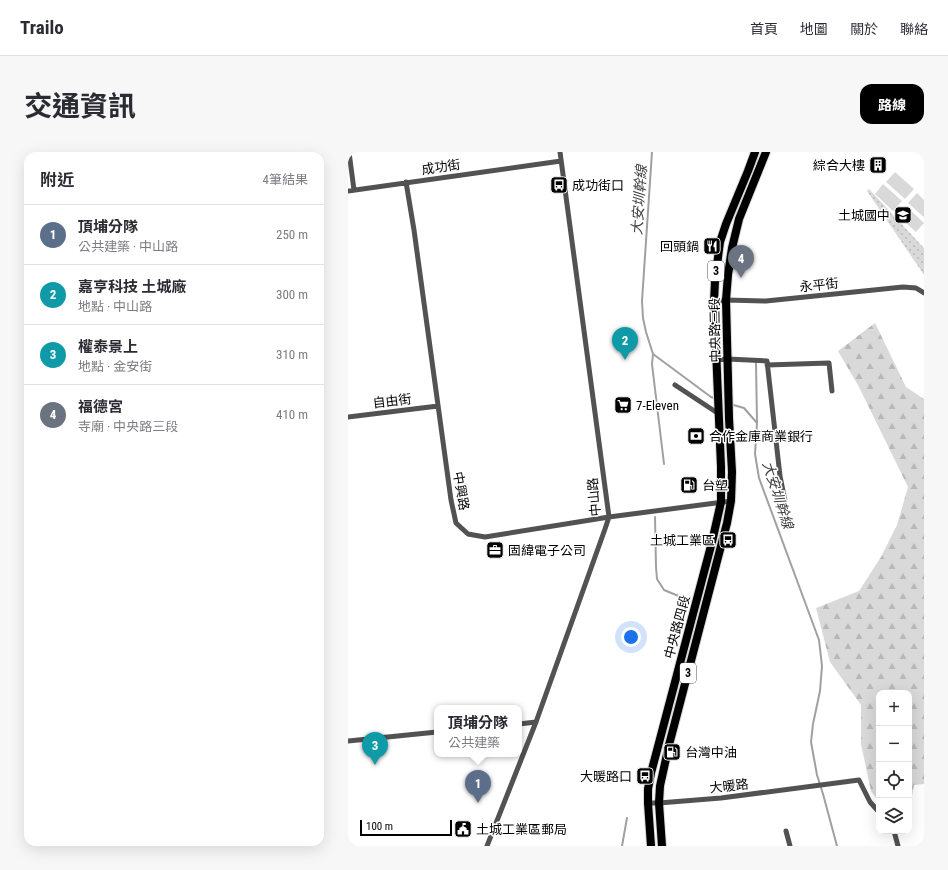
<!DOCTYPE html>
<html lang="zh-TW">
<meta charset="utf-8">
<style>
:root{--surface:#fff;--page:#f7f7f7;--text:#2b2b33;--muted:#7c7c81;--line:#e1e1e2;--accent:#000}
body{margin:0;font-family:"Roboto Condensed","Noto Sans TC",sans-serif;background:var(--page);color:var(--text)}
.controls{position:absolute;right:12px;bottom:12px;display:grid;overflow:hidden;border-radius:8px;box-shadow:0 4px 16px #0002}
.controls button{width:36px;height:36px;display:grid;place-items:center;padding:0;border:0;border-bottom:1px solid var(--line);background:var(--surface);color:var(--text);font:20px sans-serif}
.scale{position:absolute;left:12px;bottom:10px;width:92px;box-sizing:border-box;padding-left:4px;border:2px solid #000;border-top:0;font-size:11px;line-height:14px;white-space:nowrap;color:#000;-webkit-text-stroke:3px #fff;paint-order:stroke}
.you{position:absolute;left:283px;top:485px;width:14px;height:14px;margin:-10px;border:3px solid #fff;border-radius:50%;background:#1a73e8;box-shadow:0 0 0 6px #1a73e833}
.badge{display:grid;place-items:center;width:26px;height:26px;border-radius:50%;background:var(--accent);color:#fff;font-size:13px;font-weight:700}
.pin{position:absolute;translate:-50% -33px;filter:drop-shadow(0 1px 2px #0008)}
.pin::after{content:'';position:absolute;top:21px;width:14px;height:12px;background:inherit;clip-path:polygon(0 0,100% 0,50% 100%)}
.popup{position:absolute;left:86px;top:553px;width:88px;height:52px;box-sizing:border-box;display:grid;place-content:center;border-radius:8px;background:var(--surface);filter:drop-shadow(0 1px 3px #0005);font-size:13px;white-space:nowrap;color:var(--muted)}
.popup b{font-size:15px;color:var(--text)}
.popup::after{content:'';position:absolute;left:50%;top:100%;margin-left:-8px;border:8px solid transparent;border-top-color:var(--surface)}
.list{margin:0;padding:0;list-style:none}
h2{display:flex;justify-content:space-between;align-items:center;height:52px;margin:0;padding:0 16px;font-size:17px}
h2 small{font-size:13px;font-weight:400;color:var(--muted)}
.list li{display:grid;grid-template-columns:26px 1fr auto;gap:12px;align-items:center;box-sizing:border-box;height:60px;padding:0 16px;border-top:1px solid var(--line)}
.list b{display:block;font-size:15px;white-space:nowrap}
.list p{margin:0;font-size:13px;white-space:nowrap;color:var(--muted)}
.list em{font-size:13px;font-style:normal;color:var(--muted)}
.icon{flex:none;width:22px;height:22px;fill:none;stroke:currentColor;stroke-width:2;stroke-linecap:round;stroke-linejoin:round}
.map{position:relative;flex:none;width:576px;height:694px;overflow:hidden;border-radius:12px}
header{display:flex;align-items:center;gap:24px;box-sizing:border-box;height:56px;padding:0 20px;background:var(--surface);border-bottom:1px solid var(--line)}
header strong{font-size:19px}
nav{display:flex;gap:22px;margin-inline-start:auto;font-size:14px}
.intro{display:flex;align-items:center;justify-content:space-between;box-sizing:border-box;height:96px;padding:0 24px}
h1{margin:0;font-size:28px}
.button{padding:10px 18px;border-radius:12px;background:var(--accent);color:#fff;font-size:14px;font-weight:700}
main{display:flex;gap:24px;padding:0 24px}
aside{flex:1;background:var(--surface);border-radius:12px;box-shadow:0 4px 16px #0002}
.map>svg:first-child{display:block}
.forest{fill:url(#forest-firs)}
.park{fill:url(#park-dots)}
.pitch{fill:#d9d9d9}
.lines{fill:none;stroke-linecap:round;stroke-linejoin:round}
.stream{stroke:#a0a0a0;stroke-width:2}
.primary-casing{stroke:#dbdbdb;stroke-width:10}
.minor{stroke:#525252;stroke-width:5}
.primary{stroke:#000;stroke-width:8}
.labels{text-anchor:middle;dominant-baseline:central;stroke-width:3;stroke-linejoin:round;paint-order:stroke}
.shield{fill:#fff;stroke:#4c4c4c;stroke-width:1}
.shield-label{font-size:12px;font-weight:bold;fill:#000}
.poi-label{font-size:13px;fill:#000;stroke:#fff;text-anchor:start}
.street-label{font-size:13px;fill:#000;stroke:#fff}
.water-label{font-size:14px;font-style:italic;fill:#414141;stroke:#fff}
</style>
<header>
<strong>Trailo</strong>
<nav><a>首頁</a><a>地圖</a><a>關於</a><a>聯絡</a></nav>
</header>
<div class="intro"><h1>交通資訊</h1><a class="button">路線</a></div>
<main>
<aside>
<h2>附近<small>4筆結果</small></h2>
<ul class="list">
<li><span class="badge" style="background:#5c6f8a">1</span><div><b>頂埔分隊</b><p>公共建築 · 中山路</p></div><em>250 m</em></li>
<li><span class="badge" style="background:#0f9aa8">2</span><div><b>嘉亨科技 土城廠</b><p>地點 · 中山路</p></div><em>300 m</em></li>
<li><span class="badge" style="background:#0f9aa8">3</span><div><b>權泰景上</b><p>地點 · 金安街</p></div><em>310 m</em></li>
<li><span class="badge" style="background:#6b7280">4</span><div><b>福德宮</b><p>寺廟 · 中央路三段</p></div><em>410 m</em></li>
</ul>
</aside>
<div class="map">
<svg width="576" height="694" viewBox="0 0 576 694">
<defs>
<pattern id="forest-firs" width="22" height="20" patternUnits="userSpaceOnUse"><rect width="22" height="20" fill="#d9d9d9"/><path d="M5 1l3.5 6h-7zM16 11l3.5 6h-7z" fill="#b8b8b8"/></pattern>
<pattern id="park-dots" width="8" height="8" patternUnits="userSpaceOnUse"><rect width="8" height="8" fill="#d9d9d9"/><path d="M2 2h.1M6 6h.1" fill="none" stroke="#b8b8b8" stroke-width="1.8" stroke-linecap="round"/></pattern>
</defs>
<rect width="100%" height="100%" fill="#fff"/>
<path class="forest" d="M 527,171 L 558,235 L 576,247 L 576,632 L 566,633 L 561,662 L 561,541 L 531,541 L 531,650 L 523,639 L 513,592 L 513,553 L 482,510 L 468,456 L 511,439 L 533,405 L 549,373 L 560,335 L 511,235 L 490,199 Z"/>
<path class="park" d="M 521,37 L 576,96 L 576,123 L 519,39 Z"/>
<path class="pitch" d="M 547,20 L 566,37 L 557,47 L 538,30 Z
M 535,32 L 554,49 L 545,59 L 527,42 Z
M 569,41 L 576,48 L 576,65 L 560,51 Z
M 558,54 L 576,71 L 568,80 L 549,63 Z"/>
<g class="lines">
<path class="stream" d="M 304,0 L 294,149 L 295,166 L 298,180 L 305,202 L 363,245 L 369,247
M 305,202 L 304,212 L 316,312
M 408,211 L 409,270
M 382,252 L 396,256 L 409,271 L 407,302 L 411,326 L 471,488 L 474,514 L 472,539 L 465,572 L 463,590 L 469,623 L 475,642 L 489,694
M 307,365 L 308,415 L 309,427 L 316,438 L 338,447
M 274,694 L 279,666"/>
<defs>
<path id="primary" d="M 303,694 L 300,651 L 300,637 L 303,621 L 364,390 L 373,350 L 373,315 L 366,150 L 367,129 L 372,90 L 378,72 L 400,19 L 407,0
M 314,694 L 311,651 L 312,634 L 321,593 L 379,371 L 383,349 L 384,320 L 381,266 L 378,148 L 380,123 L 384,96 L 391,67 L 418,0"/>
</defs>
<use href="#primary" class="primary-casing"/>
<path class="minor" d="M 1,0 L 6,38
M 58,30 L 66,78 L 103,348 L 108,371 L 120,382 L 137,385 L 261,365 L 383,349
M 0,39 L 213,9
M 366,150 L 378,148 L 418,149 L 555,135 L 568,136 L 576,141
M 368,208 L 380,207 L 419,209 L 432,324 L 437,349
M 419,213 L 481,211 L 484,239
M 327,233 L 371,262
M 0,265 L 90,254
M 171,572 L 188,570
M 0,589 L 89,580
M 300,651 L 311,651 L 373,646 L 511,628 L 522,650 L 531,660
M 438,679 L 442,694
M 546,679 L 550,694
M 139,694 L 188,570 L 257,377 L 261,365 L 212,0"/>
<use href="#primary" class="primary"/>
</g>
<defs>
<symbol id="building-square" viewBox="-11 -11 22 22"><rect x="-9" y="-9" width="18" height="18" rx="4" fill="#000" stroke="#fff"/><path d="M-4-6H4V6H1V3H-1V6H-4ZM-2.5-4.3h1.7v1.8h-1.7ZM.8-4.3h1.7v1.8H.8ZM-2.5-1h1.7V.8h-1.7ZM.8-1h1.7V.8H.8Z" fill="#fff"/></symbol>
<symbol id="bus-square" viewBox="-11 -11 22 22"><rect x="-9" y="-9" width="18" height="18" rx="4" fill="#000" stroke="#fff"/><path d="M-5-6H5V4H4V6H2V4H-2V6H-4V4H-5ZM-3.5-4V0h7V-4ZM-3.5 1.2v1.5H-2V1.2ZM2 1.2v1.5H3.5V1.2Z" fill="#fff"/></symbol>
<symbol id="school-square" viewBox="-11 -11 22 22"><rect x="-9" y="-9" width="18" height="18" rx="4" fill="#000" stroke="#fff"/><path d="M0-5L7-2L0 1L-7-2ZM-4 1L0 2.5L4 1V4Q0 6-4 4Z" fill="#fff"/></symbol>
<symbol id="restaurant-square" viewBox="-11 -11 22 22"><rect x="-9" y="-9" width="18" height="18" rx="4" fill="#000" stroke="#fff"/><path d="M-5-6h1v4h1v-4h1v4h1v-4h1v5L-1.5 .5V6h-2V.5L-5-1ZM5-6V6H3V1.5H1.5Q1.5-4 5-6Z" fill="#fff"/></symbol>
<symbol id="supermarket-square" viewBox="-11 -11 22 22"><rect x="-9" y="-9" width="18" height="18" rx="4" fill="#000" stroke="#fff"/><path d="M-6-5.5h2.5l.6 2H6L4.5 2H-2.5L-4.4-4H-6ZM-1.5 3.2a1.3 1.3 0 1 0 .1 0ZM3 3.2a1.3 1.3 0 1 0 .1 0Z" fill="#fff"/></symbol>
<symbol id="bank-square" viewBox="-11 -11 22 22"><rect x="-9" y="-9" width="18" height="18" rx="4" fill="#000" stroke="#fff"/><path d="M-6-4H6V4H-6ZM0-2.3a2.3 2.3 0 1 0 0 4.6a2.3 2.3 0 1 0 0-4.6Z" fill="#fff"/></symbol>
<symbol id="fuel-square" viewBox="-11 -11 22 22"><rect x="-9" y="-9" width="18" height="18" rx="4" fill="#000" stroke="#fff"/><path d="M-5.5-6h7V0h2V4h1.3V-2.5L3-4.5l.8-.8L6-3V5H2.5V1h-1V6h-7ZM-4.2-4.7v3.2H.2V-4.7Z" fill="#fff"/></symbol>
<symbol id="office-square" viewBox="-11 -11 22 22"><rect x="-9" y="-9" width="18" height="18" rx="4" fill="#000" stroke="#fff"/><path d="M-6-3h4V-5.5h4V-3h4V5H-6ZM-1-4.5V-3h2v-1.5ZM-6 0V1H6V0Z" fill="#fff"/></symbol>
<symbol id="civic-square" viewBox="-11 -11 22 22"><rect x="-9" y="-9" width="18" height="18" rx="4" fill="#000" stroke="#fff"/><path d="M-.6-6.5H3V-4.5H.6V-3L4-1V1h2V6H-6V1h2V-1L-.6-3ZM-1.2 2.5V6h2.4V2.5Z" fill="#fff"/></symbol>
</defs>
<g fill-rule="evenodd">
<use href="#building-square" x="520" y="3" width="20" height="20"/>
<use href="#bus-square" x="201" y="23" width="20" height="20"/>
<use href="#school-square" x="545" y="53" width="20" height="20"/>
<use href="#restaurant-square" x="354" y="84" width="20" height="20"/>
<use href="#supermarket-square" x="265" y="243" width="20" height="20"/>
<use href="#bank-square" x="338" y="274" width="20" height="20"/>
<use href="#fuel-square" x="331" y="323" width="20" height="20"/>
<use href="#bus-square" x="370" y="378" width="20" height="20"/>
<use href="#office-square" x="137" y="388" width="20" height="20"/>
<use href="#fuel-square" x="314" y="590" width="20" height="20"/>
<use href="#bus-square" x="287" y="614" width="20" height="20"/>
<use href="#civic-square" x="105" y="667" width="20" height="20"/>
</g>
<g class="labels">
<g class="shield">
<rect x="360" y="109" width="16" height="20" rx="3"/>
<rect x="332" y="511" width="16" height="20" rx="3"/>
</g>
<g class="shield-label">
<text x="368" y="119">3</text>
<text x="340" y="521">3</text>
</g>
<g class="poi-label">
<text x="517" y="13" text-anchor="end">綜合大樓</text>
<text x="224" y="33">成功街口</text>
<text x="542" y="63" text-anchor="end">土城國中</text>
<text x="351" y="94" text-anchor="end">回頭鍋</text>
<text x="288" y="253">7-Eleven</text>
<text x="361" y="284">合作金庫商業銀行</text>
<text x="354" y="333">台塑</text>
<text x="367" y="388" text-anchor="end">土城工業區</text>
<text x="160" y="398">固緯電子公司</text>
<text x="337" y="600">台灣中油</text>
<text x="284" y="624" text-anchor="end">大暖路口</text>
<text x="128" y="677">土城工業區郵局</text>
</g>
<g class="street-label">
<text transform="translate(93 15) rotate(-8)">成功街</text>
<text transform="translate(471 133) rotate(-6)">永平街</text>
<text transform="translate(367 178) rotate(-91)">中央路三段</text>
<text transform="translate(44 249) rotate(-7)">自由街</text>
<text transform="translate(113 339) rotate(80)">中興路</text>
<text transform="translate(246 345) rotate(-95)">中山路</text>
<text transform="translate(329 475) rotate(-75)">中央路四段</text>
<text transform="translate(381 634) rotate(-6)">大暖路</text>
</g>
<g class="water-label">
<text transform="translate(291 48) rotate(-86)">大安圳幹線</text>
<text transform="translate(430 343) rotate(72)">大安圳幹線</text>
</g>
</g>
</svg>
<div class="controls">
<button>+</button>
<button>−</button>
<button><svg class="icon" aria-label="locate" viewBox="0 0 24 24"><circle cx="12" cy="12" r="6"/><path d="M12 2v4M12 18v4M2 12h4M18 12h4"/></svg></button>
<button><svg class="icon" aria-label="layers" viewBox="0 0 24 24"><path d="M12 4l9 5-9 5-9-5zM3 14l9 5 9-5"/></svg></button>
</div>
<div class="scale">100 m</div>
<div class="you"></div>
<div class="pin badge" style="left:130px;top:651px;background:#5c6f8a">1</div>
<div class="popup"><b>頂埔分隊</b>公共建築</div>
<div class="pin badge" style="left:277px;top:208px;background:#0f9aa8">2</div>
<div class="pin badge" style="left:27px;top:613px;background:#0f9aa8">3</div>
<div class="pin badge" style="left:393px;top:126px;background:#6b7280">4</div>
</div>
</main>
